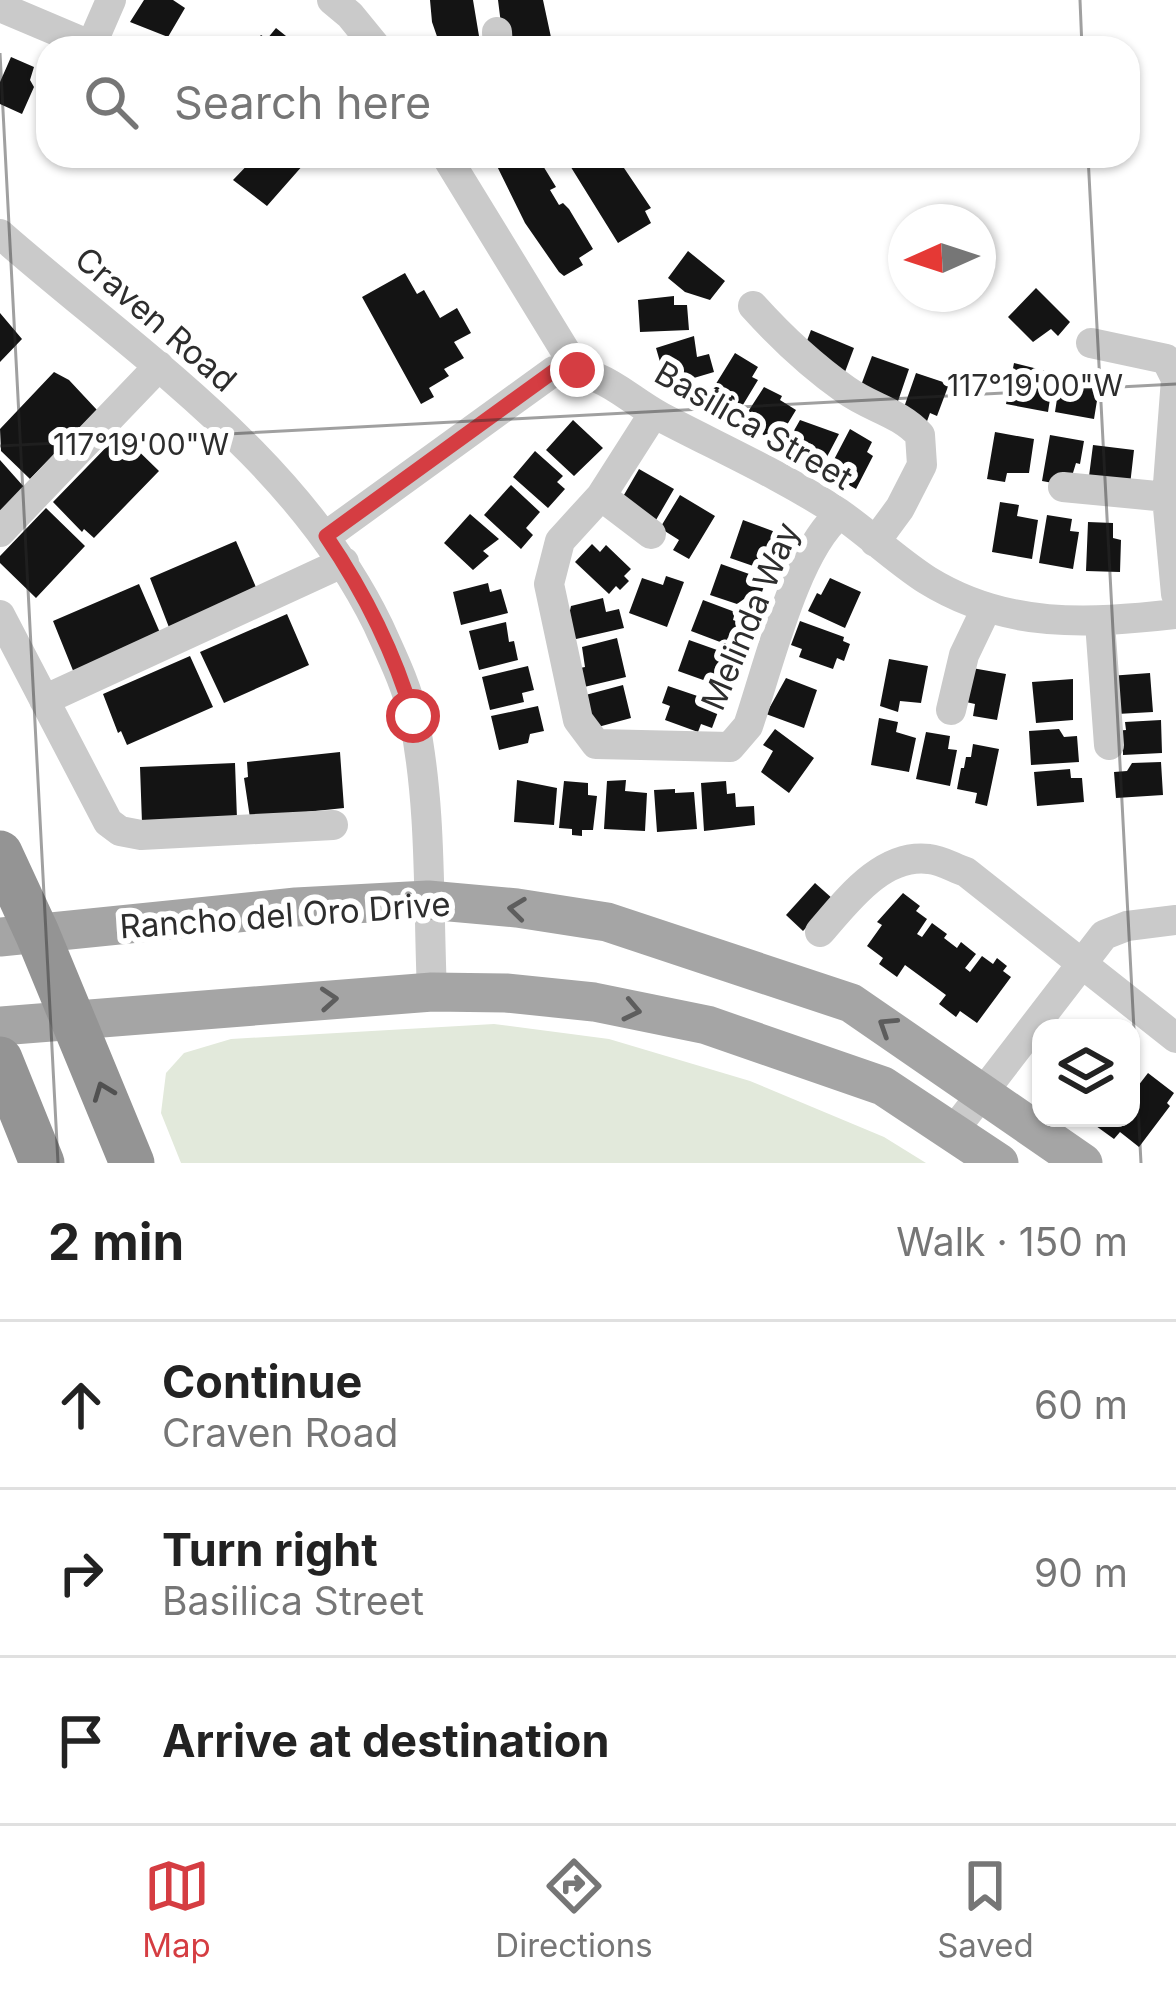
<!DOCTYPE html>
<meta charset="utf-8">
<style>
:root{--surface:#fff;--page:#f2f2f2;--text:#222;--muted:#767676;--line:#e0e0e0;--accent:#d53d42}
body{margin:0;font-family:Inter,sans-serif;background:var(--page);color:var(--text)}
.controls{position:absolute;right:36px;bottom:36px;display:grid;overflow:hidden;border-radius:24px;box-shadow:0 3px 9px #0004}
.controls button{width:108px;height:108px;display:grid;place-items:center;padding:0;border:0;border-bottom:3px solid var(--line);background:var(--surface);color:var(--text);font:60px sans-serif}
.compass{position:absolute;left:888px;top:204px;width:108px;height:108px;border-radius:50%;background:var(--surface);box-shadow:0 3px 9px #0004;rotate:267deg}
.stop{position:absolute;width:36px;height:36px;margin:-27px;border:9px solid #d53d42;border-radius:50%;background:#fff}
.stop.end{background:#d53d42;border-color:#fff;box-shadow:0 3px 12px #0008}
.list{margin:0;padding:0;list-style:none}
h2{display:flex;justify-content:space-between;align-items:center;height:156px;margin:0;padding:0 48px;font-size:51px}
h2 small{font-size:39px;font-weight:400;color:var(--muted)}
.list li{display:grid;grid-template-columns:78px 1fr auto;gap:36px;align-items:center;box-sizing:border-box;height:168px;padding:0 48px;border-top:3px solid var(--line)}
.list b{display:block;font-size:45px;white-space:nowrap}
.list p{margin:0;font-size:39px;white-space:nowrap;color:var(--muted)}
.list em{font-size:39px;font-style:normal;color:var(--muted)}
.icon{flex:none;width:66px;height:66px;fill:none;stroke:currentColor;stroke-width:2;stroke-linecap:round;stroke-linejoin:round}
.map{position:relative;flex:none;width:1176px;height:1163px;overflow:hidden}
.search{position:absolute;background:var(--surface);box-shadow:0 3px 9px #0004;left:36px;right:36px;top:36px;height:132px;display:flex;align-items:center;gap:30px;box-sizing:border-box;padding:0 42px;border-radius:36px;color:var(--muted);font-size:45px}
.sheet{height:660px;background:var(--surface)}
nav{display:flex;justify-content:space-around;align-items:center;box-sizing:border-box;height:168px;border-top:3px solid var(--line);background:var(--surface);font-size:33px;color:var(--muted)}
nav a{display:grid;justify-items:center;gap:6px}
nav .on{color:var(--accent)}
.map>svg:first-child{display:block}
.green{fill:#e2e9db}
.building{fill:#141414}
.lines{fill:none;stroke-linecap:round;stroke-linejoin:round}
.minor{stroke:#cacaca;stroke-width:30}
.major{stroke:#a5a5a5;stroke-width:39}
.highway{stroke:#949494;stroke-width:45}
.oneway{stroke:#5d5d5d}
.oneway2{stroke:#515151}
.route{stroke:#d53d42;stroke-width:15}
.ticks{fill:none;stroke:#2d2d2d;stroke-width:3;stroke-opacity:0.45}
.labels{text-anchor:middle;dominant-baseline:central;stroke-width:12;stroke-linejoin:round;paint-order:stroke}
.street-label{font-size:33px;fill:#2d2d2d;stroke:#fff}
.ticks-label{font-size:30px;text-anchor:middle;fill:#2d2d2d;stroke:#fff;stroke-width:12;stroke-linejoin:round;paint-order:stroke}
</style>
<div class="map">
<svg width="1176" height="1163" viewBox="0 0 1176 1163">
<rect width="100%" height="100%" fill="#fff"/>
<path class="green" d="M 494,1024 L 609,1039 L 750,1081 L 884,1137 L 926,1163 L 181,1163 L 161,1113 L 166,1073 L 184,1053 L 231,1039 Z"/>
<path class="building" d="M 144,0 L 173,0 L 185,8 L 168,37 L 130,22 Z
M 430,0 L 473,0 L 481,48 L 441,48 L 432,22 Z
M 498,0 L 543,0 L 552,42 L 544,43 L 545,48 L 504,48 Z
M 276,28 L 301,48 L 250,48 L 261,35 L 267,39 Z
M 11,57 L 34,67 L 30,80 L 34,87 L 22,114 L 0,104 L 0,82 Z
M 256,156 L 311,156 L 267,206 L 233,180 Z
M 492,156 L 537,156 L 556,187 L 550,190 L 559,205 L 563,203 L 569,209 L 593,249 L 579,258 L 583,265 L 564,276 L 559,272 L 525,223 Z
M 564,156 L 622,156 L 628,166 L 624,168 L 651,208 L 645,211 L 651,223 L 618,243 Z
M 688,251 L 725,281 L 710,300 L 685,292 L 668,278 Z
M 405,273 L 417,294 L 424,290 L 440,318 L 457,308 L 471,333 L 454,342 L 464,358 L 444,369 L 449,376 L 429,388 L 434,397 L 421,404 L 362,297 Z
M 1036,288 L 1070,322 L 1058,336 L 1051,329 L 1033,342 L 1008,317 Z
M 674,296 L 674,305 L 687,305 L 689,330 L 640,332 L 638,300 Z
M 0,313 L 22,339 L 0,362 Z
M 811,330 L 854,348 L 842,380 L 802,354 Z
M 694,336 L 697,357 L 709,354 L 714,372 L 667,386 L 656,348 Z
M 735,353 L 758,367 L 752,377 L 758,380 L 738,413 L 709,395 Z
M 872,356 L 909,369 L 896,407 L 860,388 Z
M 1014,363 L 1054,373 L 1048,412 L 1006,404 Z
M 54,372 L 69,380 L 97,410 L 30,479 L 1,451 L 0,429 Z
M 916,373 L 949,384 L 937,416 L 930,413 L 926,424 L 901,416 Z
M 1061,373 L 1083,374 L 1081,382 L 1100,382 L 1094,419 L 1055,412 Z
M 764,387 L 782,396 L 780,400 L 796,410 L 776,443 L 742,421 Z
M 573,420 L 603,448 L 574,476 L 546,450 Z
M 800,420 L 839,434 L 820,470 L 783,450 Z
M 850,429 L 872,442 L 867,452 L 873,456 L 856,489 L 827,473 Z
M 995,432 L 1034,439 L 1029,473 L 1007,473 L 1005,482 L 987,479 Z
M 120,433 L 159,471 L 94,538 L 84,529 L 82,532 L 53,502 Z
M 1050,435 L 1084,441 L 1080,464 L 1076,463 L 1069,486 L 1042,481 Z
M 1093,445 L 1134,450 L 1130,485 L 1088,484 Z
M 535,451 L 563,476 L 557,482 L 565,489 L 548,508 L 513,477 Z
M 0,460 L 24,487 L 0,511 Z
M 639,469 L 674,489 L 656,520 L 621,500 Z
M 511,485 L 540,512 L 526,528 L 533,535 L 521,549 L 484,515 Z
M 680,495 L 715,516 L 689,559 L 673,550 L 679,540 L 660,528 Z
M 1000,502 L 1019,505 L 1017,516 L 1038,520 L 1032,559 L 992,552 Z
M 46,508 L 85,546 L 36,598 L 0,563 L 0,556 Z
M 470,514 L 499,539 L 483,551 L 489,556 L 473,570 L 444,543 Z
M 1047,515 L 1072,519 L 1070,531 L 1079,532 L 1073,569 L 1039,563 Z
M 743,520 L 778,533 L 775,542 L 779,543 L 765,570 L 730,558 Z
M 1088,522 L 1113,523 L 1113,538 L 1121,540 L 1120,572 L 1086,571 Z
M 236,541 L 258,592 L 170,630 L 150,578 Z
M 592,544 L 600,552 L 606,545 L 631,569 L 624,576 L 629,581 L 620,590 L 616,586 L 609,594 L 575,562 Z
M 721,564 L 766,580 L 758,604 L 744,599 L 737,604 L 710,595 Z
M 666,576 L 684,582 L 667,627 L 629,613 L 642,578 L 663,585 Z
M 830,578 L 861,592 L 845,628 L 808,611 L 817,593 L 821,595 Z
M 488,583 L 490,592 L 501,589 L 508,613 L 461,625 L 453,592 Z
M 139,584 L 161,635 L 74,673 L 53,621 Z
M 603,598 L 606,612 L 619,609 L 624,628 L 563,642 L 571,606 Z
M 703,600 L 735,612 L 733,620 L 744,624 L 736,648 L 691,631 Z
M 287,614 L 309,665 L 224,703 L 200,652 Z
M 800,621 L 844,637 L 843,641 L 850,644 L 844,661 L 837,658 L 833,669 L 799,657 L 802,649 L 791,645 Z
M 506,622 L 509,642 L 514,641 L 518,660 L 479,670 L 469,631 Z
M 617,638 L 626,677 L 580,688 L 575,669 L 585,667 L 582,647 Z
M 689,640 L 734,656 L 726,680 L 712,675 L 706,681 L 678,671 Z
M 190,656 L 213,707 L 127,745 L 121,731 L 118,733 L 103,694 Z
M 889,659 L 928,666 L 921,703 L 900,701 L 898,712 L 880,706 Z
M 528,666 L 534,690 L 522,693 L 524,702 L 490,710 L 482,677 Z
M 972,668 L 1006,674 L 997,720 L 973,716 L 975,704 L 966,702 Z
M 1150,673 L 1153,712 L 1117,714 L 1109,676 Z
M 786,678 L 817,690 L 804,728 L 766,714 Z
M 1073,679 L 1073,720 L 1036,723 L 1032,682 Z
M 623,685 L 631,718 L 598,727 L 578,697 Z
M 668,686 L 721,704 L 712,728 L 701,724 L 698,732 L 665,720 L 670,706 L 662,703 Z
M 538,706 L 544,731 L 530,734 L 528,743 L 499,750 L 491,716 Z
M 879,718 L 898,722 L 896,732 L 916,738 L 909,772 L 871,765 Z
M 1161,720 L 1162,753 L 1123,755 L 1123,751 L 1115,752 L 1114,731 L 1126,730 L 1125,722 Z
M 775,729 L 814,758 L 789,793 L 761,772 L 773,751 L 763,745 Z
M 1059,729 L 1064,737 L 1077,736 L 1079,762 L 1031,765 L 1029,731 Z
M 926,732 L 950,736 L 948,749 L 957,750 L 950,786 L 916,779 Z
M 973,744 L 999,749 L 987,806 L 975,803 L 977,793 L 957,789 L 961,768 L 964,768 L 966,757 L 971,757 Z
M 340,752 L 344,808 L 250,818 L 244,778 L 248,777 L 247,762 Z
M 1161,762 L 1163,795 L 1116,798 L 1114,772 L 1127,771 L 1132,763 Z
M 235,763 L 237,819 L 142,823 L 140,767 Z
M 1070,769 L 1071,778 L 1082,778 L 1084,802 L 1037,806 L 1034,772 Z
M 517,780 L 557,788 L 554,825 L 514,822 Z
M 626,780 L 625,791 L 647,793 L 645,831 L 604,829 L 607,781 Z
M 564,781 L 588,783 L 588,795 L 597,796 L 593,830 L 582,830 L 582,836 L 572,835 L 572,829 L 559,828 Z
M 726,781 L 727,794 L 735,793 L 736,807 L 754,806 L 755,825 L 704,831 L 701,783 Z
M 675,789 L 675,793 L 694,792 L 697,829 L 657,832 L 654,790 Z
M 815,883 L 833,899 L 803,931 L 786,915 Z
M 903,893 L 920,906 L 916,911 L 927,919 L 917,934 L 922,937 L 932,923 L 947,934 L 944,938 L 957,948 L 961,942 L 976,954 L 965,968 L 970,972 L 982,956 L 993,964 L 997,958 L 1007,966 L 1003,971 L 1011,977 L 977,1023 L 960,1011 L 956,1017 L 939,1004 L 946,995 L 905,965 L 897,977 L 879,964 L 883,958 L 867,946 L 882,925 L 877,922 Z
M 1148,1073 L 1174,1093 L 1167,1103 L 1170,1106 L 1139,1147 L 1120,1132 L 1114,1139 L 1096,1126 L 1102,1118 L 1131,1118 L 1131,1095 Z"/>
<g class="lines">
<path class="minor" d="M 332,0 L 350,15 L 377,48
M 0,7 L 97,48
M 497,32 L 498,48
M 91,46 L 111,0
M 446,156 L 577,370
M 0,234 C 137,354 296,457 378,625 C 392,656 407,686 414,719 C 432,808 428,901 432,992
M 753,306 C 781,337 812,366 846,390 C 871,408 899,412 920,435 L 922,465 L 900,508 L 875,542
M 1091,343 L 1166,359 L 1176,379 L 1167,497 L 1176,594
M 654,413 L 601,496 L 560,541 L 549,584 L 578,720 L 596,744 L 730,747 L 748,726 C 768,668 795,551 840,514
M 1063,487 L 1167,497
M 601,496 L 651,534
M 0,532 L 159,366
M 326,536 L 554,371 C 604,369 621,395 661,417 C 720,448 783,476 839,513 C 869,534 896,560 927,580 C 1006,629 1088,624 1176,614
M 0,615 L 108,822 L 120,831 L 141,835 L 333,825
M 1100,623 L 1109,745
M 44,700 L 344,562
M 951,710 L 964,655 L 986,609
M 820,932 C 847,901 882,853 929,859 C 941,860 954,868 966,872 L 1176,1038
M 954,1130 L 1104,935 L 1127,926 L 1176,920"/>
<path class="major" d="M 0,937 L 296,907 L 428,900 L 517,908 L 607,922 L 851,1003 L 1083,1163
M 0,1026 L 432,992 L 506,993 L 594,1002 L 707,1025 L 883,1086 L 999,1163"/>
<path class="highway" d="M 0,853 L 37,933 L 132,1163
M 0,1059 L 42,1163"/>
</g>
<defs><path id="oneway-chevron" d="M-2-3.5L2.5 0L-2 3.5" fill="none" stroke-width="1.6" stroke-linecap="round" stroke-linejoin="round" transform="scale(3)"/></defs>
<g class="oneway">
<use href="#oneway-chevron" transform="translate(517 909) rotate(-173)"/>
<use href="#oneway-chevron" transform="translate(329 999) rotate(-4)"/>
<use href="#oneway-chevron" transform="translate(632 1010) rotate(12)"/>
<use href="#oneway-chevron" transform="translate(887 1026) rotate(-147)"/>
</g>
<use class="oneway2" href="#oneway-chevron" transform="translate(103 1091) rotate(-111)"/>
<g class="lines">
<path class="route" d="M 413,716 C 394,651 364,592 326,536 L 554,371 L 577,370"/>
</g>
<path class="ticks" d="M 1080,0 L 1082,48M 0,53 L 58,1163M 1088,156 L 1141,1163M 0,446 L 1176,384"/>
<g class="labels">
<g class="street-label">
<text transform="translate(156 319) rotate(41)">Craven Road</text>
<text transform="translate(754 425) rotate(30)">Basilica Street</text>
<text transform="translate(750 616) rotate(-67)">Melinda Way</text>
<text transform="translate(285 915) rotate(-4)">Rancho del Oro Drive</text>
</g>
</g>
<g class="ticks-label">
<text x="1035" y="396">117°19'00"W</text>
<text x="141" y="455">117°19'00"W</text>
</g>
</svg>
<div class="controls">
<button><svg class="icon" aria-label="layers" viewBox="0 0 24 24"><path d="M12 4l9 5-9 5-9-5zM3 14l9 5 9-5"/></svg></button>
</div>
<svg class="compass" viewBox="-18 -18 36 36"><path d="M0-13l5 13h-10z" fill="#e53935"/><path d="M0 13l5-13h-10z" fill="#767676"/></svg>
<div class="stop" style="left:413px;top:716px"></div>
<div class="stop end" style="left:577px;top:370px"></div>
<div class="search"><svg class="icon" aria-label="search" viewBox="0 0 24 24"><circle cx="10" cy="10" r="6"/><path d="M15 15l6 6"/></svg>Search here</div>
</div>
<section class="sheet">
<h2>2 min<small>Walk · 150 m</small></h2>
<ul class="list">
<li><svg class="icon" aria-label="ahead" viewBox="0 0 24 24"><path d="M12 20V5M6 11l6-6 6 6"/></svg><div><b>Continue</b><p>Craven Road</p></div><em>60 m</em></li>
<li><svg class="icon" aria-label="right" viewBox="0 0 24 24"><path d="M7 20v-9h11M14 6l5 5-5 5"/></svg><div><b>Turn right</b><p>Basilica Street</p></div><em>90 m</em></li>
<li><svg class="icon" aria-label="arrive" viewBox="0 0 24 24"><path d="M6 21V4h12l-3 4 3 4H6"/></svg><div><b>Arrive at destination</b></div></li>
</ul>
</section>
<nav>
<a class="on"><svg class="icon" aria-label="map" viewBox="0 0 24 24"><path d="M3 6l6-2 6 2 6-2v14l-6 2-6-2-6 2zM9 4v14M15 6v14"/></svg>Map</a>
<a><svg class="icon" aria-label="directions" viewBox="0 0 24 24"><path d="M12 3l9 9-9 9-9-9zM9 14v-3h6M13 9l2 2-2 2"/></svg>Directions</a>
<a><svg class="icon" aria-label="saved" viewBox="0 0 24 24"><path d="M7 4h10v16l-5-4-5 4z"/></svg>Saved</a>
</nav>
